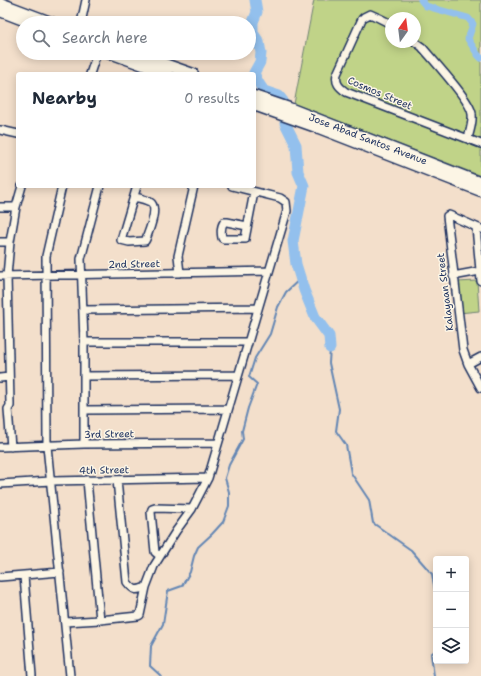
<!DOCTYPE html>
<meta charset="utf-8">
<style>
:root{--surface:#fff;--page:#f6f6f7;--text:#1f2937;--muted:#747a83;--line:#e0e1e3}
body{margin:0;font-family:"Shantell Sans",sans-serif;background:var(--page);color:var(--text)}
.controls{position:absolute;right:12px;bottom:12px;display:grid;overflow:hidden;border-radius:4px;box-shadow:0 2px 10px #0003}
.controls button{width:36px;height:36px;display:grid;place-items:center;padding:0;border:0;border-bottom:1px solid var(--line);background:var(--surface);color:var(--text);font:20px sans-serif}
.compass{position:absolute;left:385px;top:12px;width:36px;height:36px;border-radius:50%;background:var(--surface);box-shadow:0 2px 10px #0003;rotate:14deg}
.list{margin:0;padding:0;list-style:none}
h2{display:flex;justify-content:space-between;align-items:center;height:52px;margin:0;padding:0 16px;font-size:17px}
h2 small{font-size:13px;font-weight:400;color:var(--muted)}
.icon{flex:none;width:22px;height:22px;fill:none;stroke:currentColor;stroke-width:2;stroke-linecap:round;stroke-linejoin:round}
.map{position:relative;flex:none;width:481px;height:676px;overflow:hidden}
.search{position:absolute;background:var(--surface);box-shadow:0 2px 10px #0003;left:16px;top:16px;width:240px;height:44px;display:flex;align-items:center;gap:10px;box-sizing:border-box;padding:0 14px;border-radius:22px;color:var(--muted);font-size:15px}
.panel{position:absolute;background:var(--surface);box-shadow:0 2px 10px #0003;left:16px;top:72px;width:240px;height:116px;border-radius:4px}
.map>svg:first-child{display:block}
.green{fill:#c0d388;stroke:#6e8173;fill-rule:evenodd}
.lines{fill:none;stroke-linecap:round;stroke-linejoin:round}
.stream{stroke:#6386b4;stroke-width:2}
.canal{stroke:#93c0ed;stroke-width:7}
.river{stroke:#93c0ed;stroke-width:11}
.street-casing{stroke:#1b2f5e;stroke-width:10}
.secondary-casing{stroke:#1b2f5e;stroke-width:13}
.street{stroke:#fcf5e5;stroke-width:7}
.secondary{stroke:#fcf5e5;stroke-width:10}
.labels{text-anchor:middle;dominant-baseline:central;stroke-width:3;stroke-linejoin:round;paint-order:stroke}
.street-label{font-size:10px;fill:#1b2f5e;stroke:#fcf5e5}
</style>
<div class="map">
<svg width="481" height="676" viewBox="0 0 481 676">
<rect width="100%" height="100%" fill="#f3dfcb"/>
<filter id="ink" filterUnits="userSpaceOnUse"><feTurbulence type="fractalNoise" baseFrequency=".025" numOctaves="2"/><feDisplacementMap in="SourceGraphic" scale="8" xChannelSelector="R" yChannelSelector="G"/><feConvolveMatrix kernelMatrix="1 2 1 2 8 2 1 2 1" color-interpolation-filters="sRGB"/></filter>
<g filter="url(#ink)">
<path class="green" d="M 314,0 L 481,0 L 481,176 L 294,104 ZM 391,18 L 415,18 L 415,42 L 391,42 Z
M 477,281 L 479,311 L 459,313 L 457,282 Z"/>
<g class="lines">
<path class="stream" d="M 330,348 L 329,363 L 339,409 L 336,431 L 346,445 L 351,473 L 369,500 L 373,523 L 411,550 L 432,574 L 436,596
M 161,676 L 150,666 L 151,646 L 163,624 L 168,591 L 182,586 L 190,572 L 194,556 L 198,547 L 212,534 L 223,522 L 229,506 L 229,492 L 225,478 L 229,465 L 243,439 L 242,431 L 248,408 L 257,384 L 249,377 L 255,358 L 270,334 L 278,307 L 286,292 L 301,278
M 434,676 L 431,654 L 436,650"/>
<path class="canal" d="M 421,0 L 426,6 L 468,18 L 473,24 L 468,39 L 478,55 L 481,58"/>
<path class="river" d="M 255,0 L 257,12 L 253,22 L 253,33 L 259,42 L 261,53 L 260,62 L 254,73 L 258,82 L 264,91 L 279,96 L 283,101
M 285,123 L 296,145 L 298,172 L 304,186 L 293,241 L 296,264 L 304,290 L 315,317 L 329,336 L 330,348"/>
<defs>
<path id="street" d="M 81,23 L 86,0
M 391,24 L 379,18 L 370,14 L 364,17 L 362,19 L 337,74 C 335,83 339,87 346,92 L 481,144
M 415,42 L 422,47 C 432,59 471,101 472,114 C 473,122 470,131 468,138
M 90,74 L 97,53
M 0,130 L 18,134
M 62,186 L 46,256 L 47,446 L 70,676
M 134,197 C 139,198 145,199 150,202 C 159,207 149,231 146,239 L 145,241 L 129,242 L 121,240 L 137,186
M 0,207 L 16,207
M 247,226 L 227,222 L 224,222 C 221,226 221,233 222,238 L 224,239 L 245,239 L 254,192
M 476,227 L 481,281
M 481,229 L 449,215 L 447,216 L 463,350 L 468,364 L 481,388
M 0,242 L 10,242
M 180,273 L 178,256 L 194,186
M 0,276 L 269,271
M 453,276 L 480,271
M 83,310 L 258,308
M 84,342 L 248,342
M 468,364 L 481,357
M 84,376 L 238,375
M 0,378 L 9,377
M 84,410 L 228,409
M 84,444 L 84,342 L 81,259 L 100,186
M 0,447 L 84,444 L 218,443
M 11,447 L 8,409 L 10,406 L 10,403 L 7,276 L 10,242 L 16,207 L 22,186
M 87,480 L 100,620
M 117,480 L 127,582 C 134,591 136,591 146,587
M 0,484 L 51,481 L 208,478
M 160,556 L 155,552 L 151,512 L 152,509 L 155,508 L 192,509
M 24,576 L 32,676
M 0,577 L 60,572
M 65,622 L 100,620 L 138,616 L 140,615 L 146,587 L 154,566 L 176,531 L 192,509 L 208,478 L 287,211 L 286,202 L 280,198 L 232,186"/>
<path id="secondary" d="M 0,3 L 53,23
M 0,11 L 31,23
M 110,53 L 168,74
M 133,53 L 193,74
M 254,96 L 289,108 L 481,183
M 254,105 L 319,128 L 481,191"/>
</defs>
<use href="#street" class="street-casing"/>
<use href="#secondary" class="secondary-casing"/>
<use href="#street" class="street"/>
<use href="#secondary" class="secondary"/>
</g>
</g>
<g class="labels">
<g class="street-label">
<text transform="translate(380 93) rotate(23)">Cosmos Street</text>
<text transform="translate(368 139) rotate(21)">Jose Abad Santos Avenue</text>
<text transform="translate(134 264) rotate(-1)">2nd Street</text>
<text transform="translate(445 292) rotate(-97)">Kalayaan Street</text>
<text transform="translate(109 434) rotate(-1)">3rd Street</text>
<text transform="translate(104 470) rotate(-1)">4th Street</text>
</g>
</g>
</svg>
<div class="controls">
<button>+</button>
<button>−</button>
<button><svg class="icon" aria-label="layers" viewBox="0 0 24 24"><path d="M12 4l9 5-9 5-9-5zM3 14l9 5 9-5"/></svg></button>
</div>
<svg class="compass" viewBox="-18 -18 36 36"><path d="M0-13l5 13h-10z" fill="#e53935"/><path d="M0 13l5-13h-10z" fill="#747a83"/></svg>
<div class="search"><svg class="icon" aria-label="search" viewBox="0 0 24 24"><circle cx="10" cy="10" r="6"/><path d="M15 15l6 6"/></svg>Search here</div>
<section class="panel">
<h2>Nearby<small>0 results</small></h2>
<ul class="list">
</ul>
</section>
</div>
